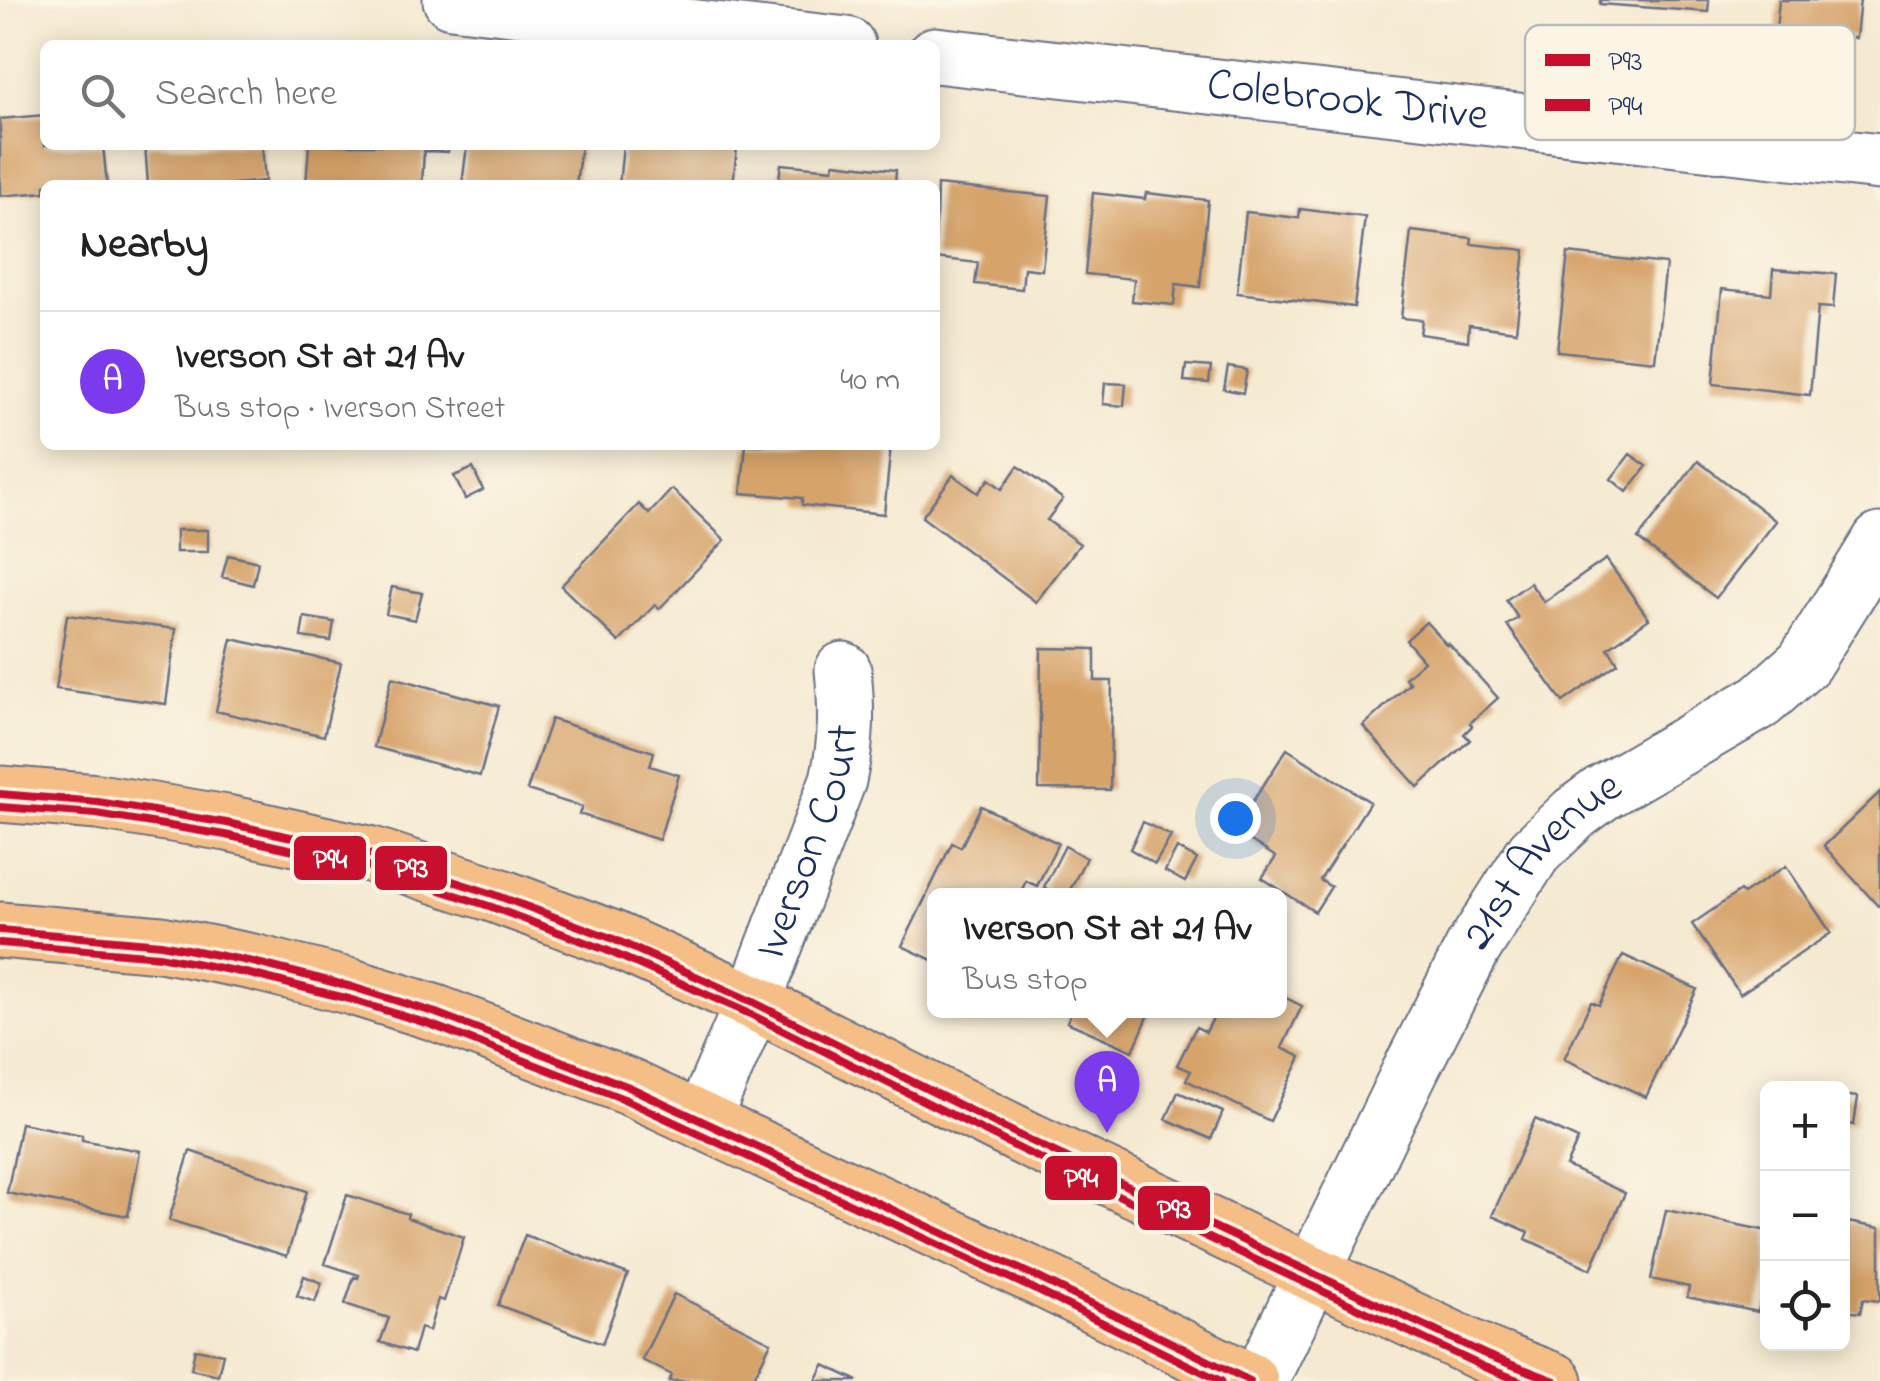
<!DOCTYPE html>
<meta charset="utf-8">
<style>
:root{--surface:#fff;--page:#f6f6f6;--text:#222;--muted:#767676;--line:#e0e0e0;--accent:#7c3aed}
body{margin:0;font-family:"Indie Flower",sans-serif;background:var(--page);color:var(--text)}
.controls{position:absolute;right:30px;bottom:30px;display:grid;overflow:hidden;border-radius:15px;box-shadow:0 5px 25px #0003}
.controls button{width:90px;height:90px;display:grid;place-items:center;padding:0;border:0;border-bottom:2px solid var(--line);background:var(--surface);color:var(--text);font:50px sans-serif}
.you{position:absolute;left:1235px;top:818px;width:35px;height:35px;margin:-25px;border:8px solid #fff;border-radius:50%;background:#1a73e8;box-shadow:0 0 0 15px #1a73e833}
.badge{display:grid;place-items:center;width:65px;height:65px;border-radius:50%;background:var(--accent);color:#fff;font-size:32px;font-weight:700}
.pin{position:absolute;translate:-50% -82px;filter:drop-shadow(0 2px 5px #0008)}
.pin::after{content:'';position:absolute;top:52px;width:35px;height:30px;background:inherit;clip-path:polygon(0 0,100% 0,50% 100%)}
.popup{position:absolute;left:927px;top:888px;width:360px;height:130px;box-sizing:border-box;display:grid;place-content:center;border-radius:15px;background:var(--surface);filter:drop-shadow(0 2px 8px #0005);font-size:32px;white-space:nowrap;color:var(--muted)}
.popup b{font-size:38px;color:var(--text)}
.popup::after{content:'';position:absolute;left:50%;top:100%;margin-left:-20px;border:20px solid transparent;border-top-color:var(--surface)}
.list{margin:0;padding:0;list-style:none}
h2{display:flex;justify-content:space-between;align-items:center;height:130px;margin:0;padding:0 40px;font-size:42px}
h2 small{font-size:32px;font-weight:400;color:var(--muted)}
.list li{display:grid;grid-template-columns:65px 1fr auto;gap:30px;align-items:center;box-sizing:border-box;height:140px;padding:0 40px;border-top:2px solid var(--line)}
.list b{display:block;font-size:38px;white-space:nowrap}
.list p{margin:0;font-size:32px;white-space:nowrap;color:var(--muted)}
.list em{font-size:32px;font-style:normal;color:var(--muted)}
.icon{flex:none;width:55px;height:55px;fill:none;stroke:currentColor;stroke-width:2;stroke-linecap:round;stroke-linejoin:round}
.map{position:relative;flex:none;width:1880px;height:1381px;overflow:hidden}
.search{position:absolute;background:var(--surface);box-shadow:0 5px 25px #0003;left:40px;top:40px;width:900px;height:110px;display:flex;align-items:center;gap:25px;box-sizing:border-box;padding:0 35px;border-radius:15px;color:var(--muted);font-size:38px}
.panel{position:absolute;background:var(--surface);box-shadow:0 5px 25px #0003;left:40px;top:180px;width:900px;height:270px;border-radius:15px}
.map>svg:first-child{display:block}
.building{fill:#d6a36b}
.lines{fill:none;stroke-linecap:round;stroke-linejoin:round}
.minor-casing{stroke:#677086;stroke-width:59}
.major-casing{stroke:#677086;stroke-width:59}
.minor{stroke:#fff;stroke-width:55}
.major{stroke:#f6be87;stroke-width:55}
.bus-1-casing{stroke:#fcf5e5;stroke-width:15}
.bus-2-casing{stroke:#fcf5e5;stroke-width:15}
.bus-1{stroke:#c8102e;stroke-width:8}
.bus-2{stroke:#c8102e;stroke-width:8}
.labels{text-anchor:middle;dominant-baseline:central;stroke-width:9;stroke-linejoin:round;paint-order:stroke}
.street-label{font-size:45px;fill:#1b2f5e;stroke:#fcf5e5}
.key{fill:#fcf5e5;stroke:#b8babc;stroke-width:2.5}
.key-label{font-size:28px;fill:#1b2f5e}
.line-badge{stroke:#fcf5e5;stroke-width:4}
.badge-label{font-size:28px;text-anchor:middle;font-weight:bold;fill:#fff}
</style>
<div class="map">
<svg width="1880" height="1381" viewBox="0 0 1880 1381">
<rect width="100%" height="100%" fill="#fcf5e5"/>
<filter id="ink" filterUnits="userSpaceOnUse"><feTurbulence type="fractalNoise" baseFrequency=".01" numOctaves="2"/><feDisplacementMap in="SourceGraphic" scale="20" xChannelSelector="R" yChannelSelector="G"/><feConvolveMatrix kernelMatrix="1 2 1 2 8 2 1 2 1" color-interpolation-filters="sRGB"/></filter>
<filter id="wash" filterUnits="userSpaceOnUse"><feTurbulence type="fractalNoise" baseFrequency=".0048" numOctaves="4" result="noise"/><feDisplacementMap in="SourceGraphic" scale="40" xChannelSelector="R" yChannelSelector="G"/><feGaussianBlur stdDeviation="2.25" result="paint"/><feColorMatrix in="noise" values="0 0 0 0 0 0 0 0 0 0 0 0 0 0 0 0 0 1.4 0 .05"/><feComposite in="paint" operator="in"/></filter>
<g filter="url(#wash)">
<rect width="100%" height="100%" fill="#f5ead1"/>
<g id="blocks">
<path class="building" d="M 1600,0 L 1709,0 L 1708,12 L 1600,4 Z
M 1779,0 L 1860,0 L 1856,38 L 1776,29 Z
M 45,115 L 45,145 L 103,145 L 107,185 L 45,185 L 45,192 L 0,196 L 0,119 Z
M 145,145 L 262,145 L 265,181 L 223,185 L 148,185 Z
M 309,145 L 448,145 L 448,152 L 424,151 L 422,185 L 306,185 Z
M 467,145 L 581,145 L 576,185 L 462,185 Z
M 623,145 L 737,147 L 733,185 L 619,185 Z
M 834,163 L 896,170 L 895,185 L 778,185 L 781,164 L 833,169 Z
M 937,185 L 1050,196 L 1042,270 L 1024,268 L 1022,289 L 975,284 L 978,263 L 935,258 Z
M 1093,193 L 1145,199 L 1146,193 L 1208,200 L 1200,287 L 1176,284 L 1174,305 L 1132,301 L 1134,279 L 1085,274 Z
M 1300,209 L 1365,217 L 1354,307 L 1237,293 L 1246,212 L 1299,218 Z
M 1411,231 L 1472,238 L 1471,244 L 1525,250 L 1516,331 L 1469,325 L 1468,341 L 1420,334 L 1422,320 L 1401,318 Z
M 1568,253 L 1666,264 L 1655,361 L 1557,351 Z
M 1773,269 L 1836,274 L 1833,308 L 1818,307 L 1810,395 L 1713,384 L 1722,289 L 1771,294 Z
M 1186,365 L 1211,367 L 1209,383 L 1184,381 Z
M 1228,367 L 1247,370 L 1243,393 L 1224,389 Z
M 1105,383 L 1126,384 L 1124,406 L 1103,404 Z
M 746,445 L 857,445 L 867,447 L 867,445 L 891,445 L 884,514 L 802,505 L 802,498 L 741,493 Z
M 1630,454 L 1647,466 L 1627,492 L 1611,479 Z
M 1698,461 L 1776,521 L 1716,598 L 1638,539 Z
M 1018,466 L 1063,499 L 1047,520 L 1080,544 L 1036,602 L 922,517 L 953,475 L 978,493 L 989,479 L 1002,489 Z
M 473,468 L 483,490 L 465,499 L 454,476 Z
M 672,489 L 725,540 L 659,609 L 655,605 L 619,642 L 561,586 L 639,504 L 649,514 Z
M 176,530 L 208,530 L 208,552 L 176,552 Z
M 228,555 L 258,562 L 253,585 L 222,577 Z
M 1606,559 L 1649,619 L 1608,648 L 1618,663 L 1563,702 L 1507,625 L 1518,618 L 1506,600 L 1530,583 L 1544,602 Z
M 392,587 L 422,593 L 415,620 L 386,614 Z
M 67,615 L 176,629 L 166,704 L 56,689 Z
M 304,617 L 334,622 L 331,641 L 301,637 Z
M 1426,622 L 1447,645 L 1448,643 L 1498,698 L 1470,723 L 1472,726 L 1464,734 L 1470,740 L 1418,787 L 1363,726 L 1410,683 L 1405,678 L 1424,661 L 1406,640 Z
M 232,639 L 341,663 L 324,736 L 216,711 Z
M 1041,648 L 1095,649 L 1095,681 L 1112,681 L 1110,790 L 1039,789 Z
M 392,677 L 499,706 L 480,776 L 374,747 Z
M 551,719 L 654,752 L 650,766 L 679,775 L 659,840 L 579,814 L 582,807 L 527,790 Z
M 1287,749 L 1370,802 L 1320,880 L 1331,887 L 1315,912 L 1262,878 L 1276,857 L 1234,830 Z
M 1880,792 L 1880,904 L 1878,906 L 1824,846 Z
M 981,806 L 1058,843 L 1037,886 L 1026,881 L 1019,896 L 934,896 L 934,961 L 902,946 L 952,843 L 961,847 Z
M 1143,822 L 1171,836 L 1155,864 L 1130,849 Z
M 1065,846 L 1086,858 L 1067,896 L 1060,896 L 1044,887 Z
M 1177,848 L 1197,859 L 1185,882 L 1165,871 Z
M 1786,866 L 1831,933 L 1740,994 L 1692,924 L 1740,891 L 1743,894 Z
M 1623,955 L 1697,989 L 1646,1097 L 1564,1059 L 1591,1002 L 1599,1005 Z
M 1280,995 L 1302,1006 L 1282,1048 L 1301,1057 L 1270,1121 L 1186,1080 L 1191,1071 L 1177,1065 L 1196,1027 L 1206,1032 L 1217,1010 L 1280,1010 Z
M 1072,1010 L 1151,1010 L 1133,1051 L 1067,1022 Z
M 1178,1092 L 1223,1112 L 1211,1139 L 1166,1119 Z
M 1842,1095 L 1858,1097 L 1854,1125 L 1842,1123 Z
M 1535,1119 L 1578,1139 L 1566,1166 L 1625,1193 L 1591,1269 L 1526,1239 L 1529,1232 L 1492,1216 Z
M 21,1123 L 82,1135 L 82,1140 L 140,1151 L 128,1216 L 7,1193 Z
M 190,1151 L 307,1191 L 287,1256 L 169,1220 Z
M 347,1195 L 408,1214 L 407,1218 L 464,1237 L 444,1301 L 438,1299 L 429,1331 L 420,1328 L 413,1353 L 380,1342 L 389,1318 L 345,1304 L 354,1277 L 358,1278 L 359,1275 L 325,1264 Z
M 1666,1210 L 1768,1231 L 1768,1267 L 1758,1312 L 1687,1297 L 1689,1287 L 1651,1279 Z
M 1842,1221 L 1880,1228 L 1880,1301 L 1863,1299 L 1860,1313 L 1842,1311 Z
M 525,1235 L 628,1274 L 602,1344 L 498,1305 Z
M 304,1276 L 322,1283 L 315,1302 L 297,1296 Z
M 674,1294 L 771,1342 L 752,1381 L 669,1381 L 672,1375 L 642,1360 Z
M 195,1349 L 223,1354 L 218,1375 L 191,1369 Z
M 824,1365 L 858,1381 L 816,1381 Z"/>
</g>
</g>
<g filter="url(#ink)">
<use href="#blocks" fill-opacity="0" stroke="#677086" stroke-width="2.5"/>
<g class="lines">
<defs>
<g id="minor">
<path d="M 451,0 L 847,45"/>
<path id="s1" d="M 935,55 L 1880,162"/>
<path id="s2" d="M 702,1121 L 753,1002 L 838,780 C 847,741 847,709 843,670"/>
<path id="s3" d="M 1260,1381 L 1412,1067 L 1473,948 L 1534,852 L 1575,813 L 1602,793 L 1761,701 L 1804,663 L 1880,541"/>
</g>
<path id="major" d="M 0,794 L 98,802 L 227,823 L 369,854 L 493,894 L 611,938 L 753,1002 L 1029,1140 L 1489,1356 L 1555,1381
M 0,930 L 161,944 L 253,962 L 352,987 L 436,1013 L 629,1087 L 1041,1279 L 1250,1381"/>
</defs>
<use href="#minor" class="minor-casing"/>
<use href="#major" class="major-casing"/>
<use href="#minor" class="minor"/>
<use href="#major" class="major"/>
<defs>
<path id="bus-1" d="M 0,794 L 98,802 L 227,823 L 369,854 L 493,894 L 611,938 L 753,1002 L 1029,1140 L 1489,1356 L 1555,1381
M 0,930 L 161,944 L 253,962 L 352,987 L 436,1013 L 629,1087 L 1041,1279 L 1250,1381"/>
<path id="bus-2" d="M 0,807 L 96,814 L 225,835 L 366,866 L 489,906 L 606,950 L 748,1013 L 1024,1151 L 1484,1367 L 1520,1381
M 0,943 L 159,956 L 250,974 L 349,999 L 432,1025 L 624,1099 L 1036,1290 L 1221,1381"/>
</defs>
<use href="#bus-1" class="bus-1-casing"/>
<use href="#bus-2" class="bus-2-casing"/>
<use href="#bus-1" class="bus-1"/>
<use href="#bus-2" class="bus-2"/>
</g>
</g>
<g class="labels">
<g class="street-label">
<text stroke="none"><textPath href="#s1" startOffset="415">Colebrook Drive</textPath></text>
<text stroke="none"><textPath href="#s2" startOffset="300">Iverson Court</textPath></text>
<text stroke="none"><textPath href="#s3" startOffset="595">21st Avenue</textPath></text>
</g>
</g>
<rect x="1525" y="25" width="330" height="115" rx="15" class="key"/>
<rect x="1545" y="54" width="45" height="12" fill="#c8102e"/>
<rect x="1545" y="99" width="45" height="12" fill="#c8102e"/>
<g class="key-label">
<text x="1608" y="70">P93</text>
<text x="1608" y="115">P94</text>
</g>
<g class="line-badge">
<rect x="292" y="834" width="76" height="48" rx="10" fill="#c8102e"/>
<rect x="373" y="844" width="76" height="48" rx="10" fill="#c8102e"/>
<rect x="1043" y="1154" width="76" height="48" rx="10" fill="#c8102e"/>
<rect x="1136" y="1184" width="76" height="48" rx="10" fill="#c8102e"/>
</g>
<g class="badge-label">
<text x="330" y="868">P94</text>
<text x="411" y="877">P93</text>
<text x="1081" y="1187">P94</text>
<text x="1174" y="1218">P93</text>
</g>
</svg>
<div class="controls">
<button>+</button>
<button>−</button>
<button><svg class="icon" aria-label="locate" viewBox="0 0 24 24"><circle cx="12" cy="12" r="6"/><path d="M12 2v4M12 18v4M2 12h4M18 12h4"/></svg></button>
</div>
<div class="you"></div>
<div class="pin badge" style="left:1107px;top:1133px">A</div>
<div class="popup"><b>Iverson St at 21 Av</b>Bus stop</div>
<div class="search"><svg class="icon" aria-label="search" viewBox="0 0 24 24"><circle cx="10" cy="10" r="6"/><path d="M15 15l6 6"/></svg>Search here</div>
<section class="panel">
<h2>Nearby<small></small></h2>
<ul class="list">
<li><span class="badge">A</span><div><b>Iverson St at 21 Av</b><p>Bus stop · Iverson Street</p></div><em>40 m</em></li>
</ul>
</section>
</div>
